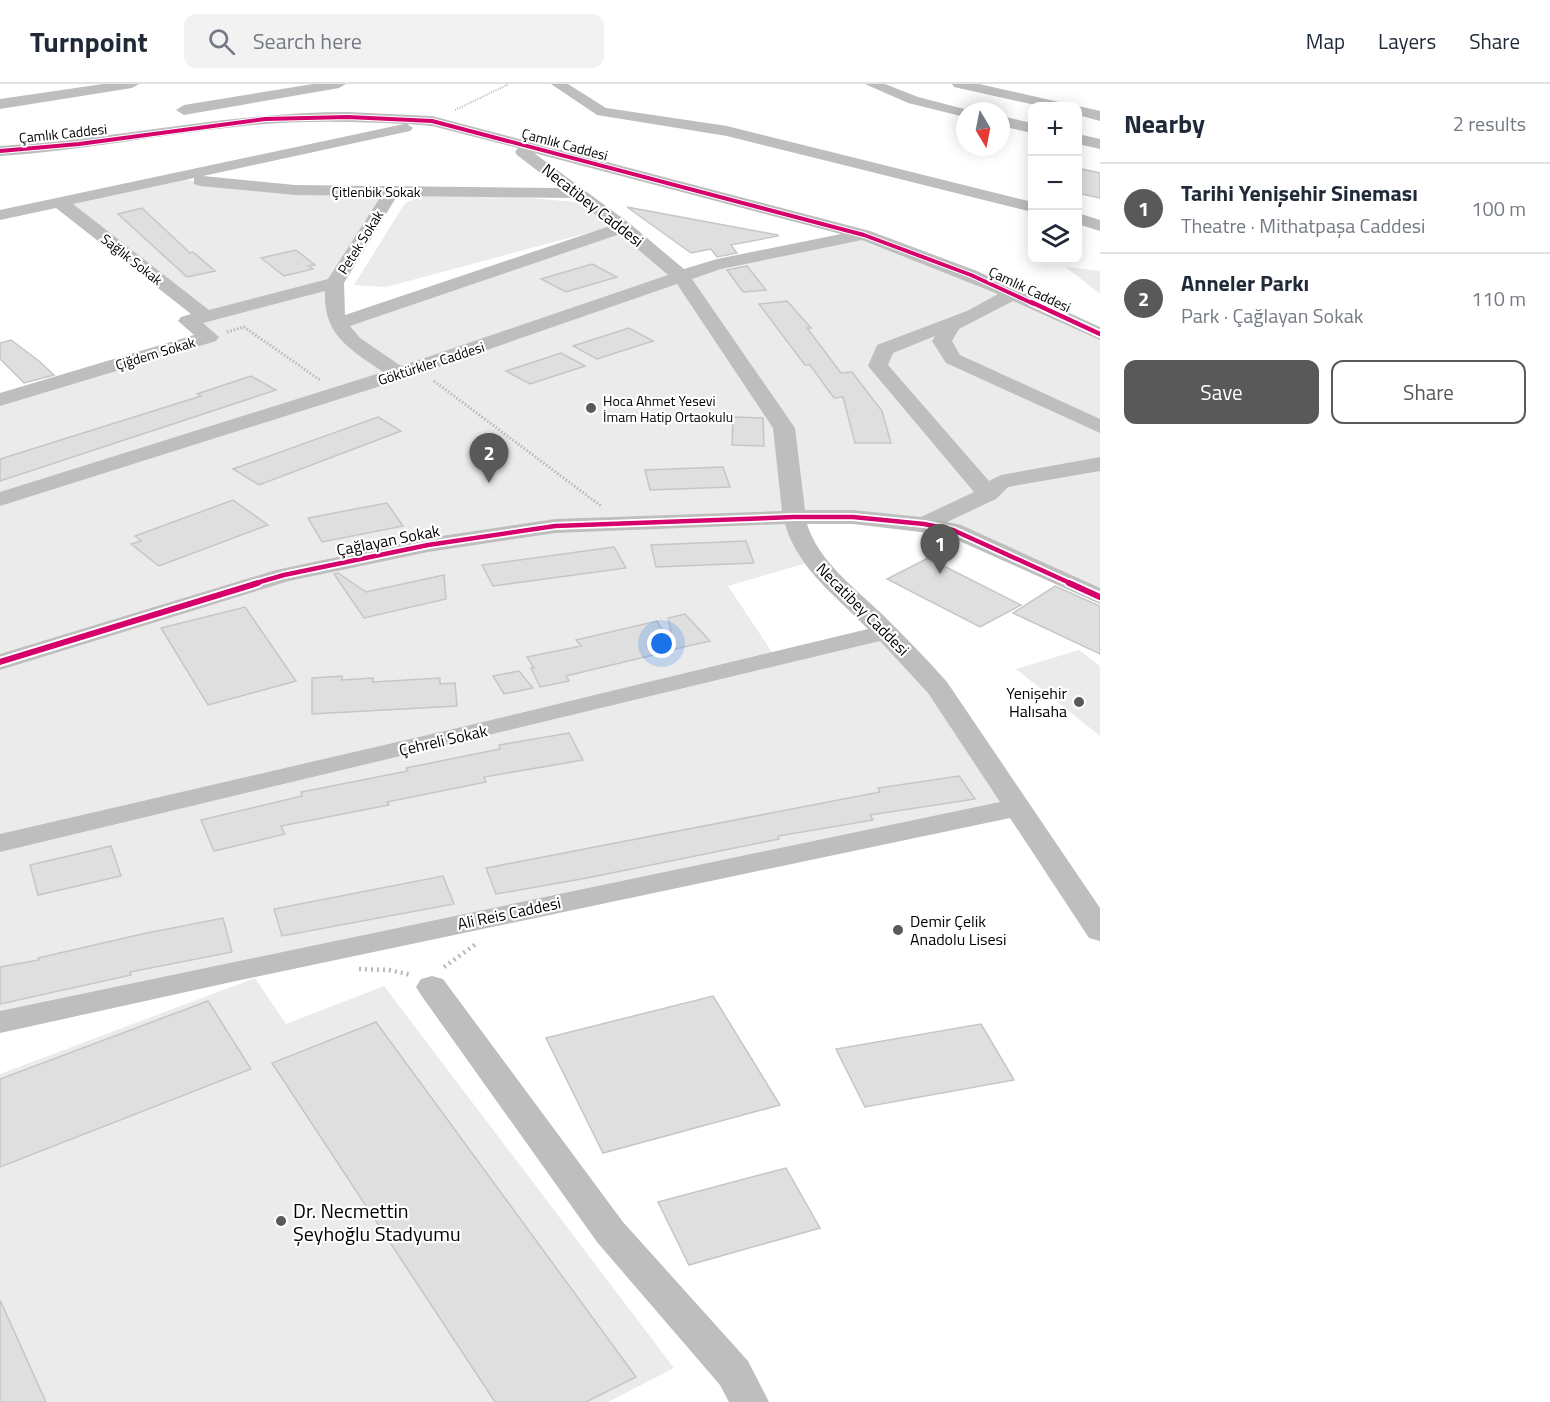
<!DOCTYPE html>
<meta charset="utf-8">
<style>
:root{--surface:#fff;--page:#f2f2f3;--text:#1f2937;--muted:#747a83;--line:#e0e1e3;--accent:#595959}
body{margin:0;font-family:"Titillium Web",sans-serif;background:var(--page);color:var(--text)}
.controls{position:absolute;right:18px;top:18px;display:grid;overflow:hidden;border-radius:12px;box-shadow:0 3px 15px #0003}
.controls button{width:54px;height:54px;display:grid;place-items:center;padding:0;border:0;border-bottom:2px solid var(--line);background:var(--surface);color:var(--text);font:30px sans-serif}
.compass{position:absolute;left:956px;top:18px;width:54px;height:54px;border-radius:50%;background:var(--surface);box-shadow:0 3px 15px #0003;rotate:170deg}
.you{position:absolute;left:662px;top:560px;width:21px;height:21px;margin:-15px;border:4px solid #fff;border-radius:50%;background:#1a73e8;box-shadow:0 0 0 9px #1a73e833}
.badge{display:grid;place-items:center;width:39px;height:39px;border-radius:50%;background:var(--accent);color:#fff;font-size:20px;font-weight:700}
.pin{position:absolute;translate:-50% -50px;filter:drop-shadow(0 2px 3px #0008)}
.pin::after{content:'';position:absolute;top:32px;width:21px;height:18px;background:inherit;clip-path:polygon(0 0,100% 0,50% 100%)}
.list{margin:0;padding:0;list-style:none}
h2{display:flex;justify-content:space-between;align-items:center;height:78px;margin:0;padding:0 24px;font-size:26px}
h2 small{font-size:20px;font-weight:400;color:var(--muted)}
.list li{display:grid;grid-template-columns:39px 1fr auto;gap:18px;align-items:center;box-sizing:border-box;height:90px;padding:0 24px;border-top:2px solid var(--line)}
.list b{display:block;font-size:22px;white-space:nowrap}
.list p{margin:0;font-size:20px;white-space:nowrap;color:var(--muted)}
.list em{font-size:20px;font-style:normal;color:var(--muted)}
.actions{display:flex;gap:12px;padding:18px 24px}
.actions a{flex:1;padding:14px 0;border:2px solid var(--accent);border-radius:12px;text-align:center;font-size:21px;color:var(--accent)}
.actions .main{background:var(--accent);color:#fff}
.icon{flex:none;width:33px;height:33px;fill:none;stroke:currentColor;stroke-width:2;stroke-linecap:round;stroke-linejoin:round}
.map{position:relative;flex:none;width:1100px;height:1318px;overflow:hidden}
header{display:flex;align-items:center;gap:36px;box-sizing:border-box;height:84px;padding:0 30px;background:var(--surface);border-bottom:2px solid var(--line)}
header strong{font-size:28px}
nav{display:flex;gap:33px;margin-inline-start:auto;font-size:21px}
.search{width:420px;height:54px;background:var(--page);display:flex;align-items:center;gap:15px;box-sizing:border-box;padding:0 21px;border-radius:12px;color:var(--muted);font-size:22px}
main{display:flex}
aside{flex:1;background:var(--surface)}
.map>svg:first-child{display:block}
.green{fill:#ebebeb}
.building{fill:#dfdfdf;stroke:#c6c6c6;stroke-width:1.5}
.lines{fill:none;stroke-linecap:round;stroke-linejoin:round}
.path-far2{stroke:#b9b9b9;stroke-width:2;stroke-dasharray:1 1.5;stroke-linecap:butt}
.path-far1{stroke:#b9b9b9;stroke-width:3;stroke-dasharray:1.5 2;stroke-linecap:butt}
.path{stroke:#b9b9b9;stroke-width:4.5;stroke-dasharray:2 4;stroke-linecap:butt}
.minor{fill:#bebebe;fill-rule:evenodd}
.cycleway-far2-casing{stroke:#fff;stroke-width:6}
.cycleway-far1-casing{stroke:#fff;stroke-width:8}
.cycleway-casing{stroke:#fff;stroke-width:10}
.cycleway-far2{stroke:#d6006c;stroke-width:4}
.cycleway-far1{stroke:#d6006c;stroke-width:4.5}
.cycleway{stroke:#d6006c;stroke-width:6}
.poi-dot{fill:#595959;stroke:#fff;stroke-width:2}
.labels{text-anchor:middle;dominant-baseline:central;stroke-width:4.5;stroke-linejoin:round;paint-order:stroke}
.far-street-label{font-size:14px;fill:#000;stroke:#fff}
.far-poi-label{font-size:14px;fill:#000;stroke:#fff;text-anchor:start}
.street-label{font-size:16px;fill:#000;stroke:#fff}
.poi-label{font-size:16px;fill:#000;stroke:#fff;text-anchor:end}
.near-poi-label{font-size:20px;fill:#000;stroke:#fff;text-anchor:start}
</style>
<header>
<strong>Turnpoint</strong>
<div class="search"><svg class="icon" aria-label="search" viewBox="0 0 24 24"><circle cx="10" cy="10" r="6"/><path d="M15 15l6 6"/></svg>Search here</div>
<nav><a>Map</a><a>Layers</a><a>Share</a></nav>
</header>
<main>
<div class="map">
<svg width="1100" height="1318" viewBox="0 0 1100 1318">
<rect width="100%" height="100%" fill="#fff"/>
<path class="green" d="M 174,95 L 295,106 L 392,107 L 335,198 L 339,240 L 623,143 L 682,193 L 864,151 L 1100,250 L 1100,513 L 953,446 L 795,433 L 814,477 L 728,502 L 776,574 L 886,548 L 1019,723 L 0,938 L 0,316 L 209,253 L 188,237 L 204,232 L 59,118 Z
M 483,110 L 576,118 L 614,142 L 386,203 L 354,201 L 405,119 L 423,112 Z
M 1066,183 L 1100,187 L 1100,210 Z
M 1079,566 L 1100,582 L 1100,652 L 1016,585 Z
M 255,894 L 286,940 L 384,902 L 674,1284 L 608,1318 L 0,1318 L 0,990 Z"/>
<path class="building" d="M 1077,84 L 1100,89 L 1100,114 L 1077,109 Z
M 627,123 L 778,151 L 778,152 L 731,161 L 737,169 L 717,173 L 711,165 L 691,169 Z
M 142,124 L 190,169 L 193,168 L 215,187 L 187,193 L 118,130 Z
M 296,166 L 315,181 L 308,182 L 313,185 L 284,192 L 261,174 Z
M 592,180 L 617,193 L 566,208 L 541,195 Z
M 747,182 L 766,206 L 743,208 L 727,186 Z
M 787,217 L 811,244 L 807,244 L 841,289 L 852,288 L 882,327 L 891,359 L 855,359 L 843,313 L 834,314 L 810,281 L 805,281 L 759,220 Z
M 629,244 L 653,257 L 597,275 L 573,262 Z
M 11,256 L 39,277 L 54,291 L 24,299 L 0,275 L 0,259 Z
M 561,269 L 585,282 L 530,300 L 506,287 Z
M 251,292 L 276,306 L 0,397 L 0,375 L 201,312 L 197,310 Z
M 378,333 L 401,347 L 259,401 L 233,385 Z
M 733,333 L 763,334 L 764,362 L 732,361 Z
M 723,383 L 730,403 L 650,406 L 645,386 Z
M 233,416 L 268,441 L 159,482 L 131,460 L 141,457 L 135,452 Z
M 387,419 L 403,442 L 322,458 L 308,434 Z
M 746,457 L 754,479 L 656,483 L 651,461 Z
M 614,463 L 626,484 L 493,502 L 482,481 Z
M 928,474 L 1021,521 L 980,543 L 887,495 Z
M 338,489 L 366,508 L 444,491 L 446,515 L 364,534 L 334,490 Z
M 1055,502 L 1100,522 L 1100,570 L 1013,529 Z
M 245,523 L 296,597 L 208,621 L 161,544 Z
M 685,530 L 710,557 L 675,565 L 668,534 Z
M 657,537 L 674,566 L 566,592 L 569,597 L 540,603 L 531,584 L 534,584 L 527,573 L 581,562 L 576,556 Z
M 519,587 L 533,604 L 504,610 L 493,592 Z
M 342,592 L 342,596 L 373,594 L 373,598 L 440,594 L 440,600 L 455,599 L 457,622 L 312,630 L 312,594 Z
M 569,649 L 583,676 L 484,693 L 486,698 L 387,718 L 389,721 L 281,742 L 285,750 L 214,767 L 201,736 L 302,712 L 301,708 L 408,687 L 406,684 L 500,665 L 499,661 Z
M 959,692 L 975,715 L 870,731 L 873,736 L 778,752 L 779,755 L 587,794 L 496,810 L 486,784 L 880,708 L 878,704 Z
M 111,762 L 121,792 L 38,811 L 30,781 Z
M 443,792 L 454,820 L 282,852 L 274,825 Z
M 223,834 L 232,868 L 130,888 L 131,891 L 0,920 L 0,883 L 39,876 L 38,874 L 142,850 Z
M 713,912 L 780,1021 L 603,1069 L 546,954 Z
M 208,917 L 251,985 L 0,1083 L 0,995 Z
M 376,938 L 636,1293 L 586,1318 L 495,1318 L 272,979 Z
M 981,940 L 1014,996 L 865,1023 L 836,965 Z
M 786,1084 L 820,1144 L 689,1181 L 658,1118 Z
M 0,1216 L 46,1318 L 0,1318 Z"/>
<g class="lines">
<path class="path-far2" d="M 455,26 L 509,0"/>
<path class="path-far1" d="M 227,248 L 244,243 L 320,296
M 434,297 L 601,422"/>
<path class="path" d="M 444,883 L 476,860
M 359,885 L 389,886 L 411,891"/>
<path class="minor" d="M 103,0 L 139,0 L 132,4 L 0,25 L 0,15 Z
M 313,0 L 346,0 L 339,4 L 184,31 L 176,26 L 184,21 Z
M 551,0 L 568,0 L 606,24 L 727,42 L 1032,118 L 1032,128 L 727,52 L 597,31 Z
M 865,0 L 885,0 L 918,13 L 972,27 L 965,27 L 965,33 L 908,19 Z
M 952,0 L 979,0 L 1063,19 L 1066,22 L 1040,22 L 954,3 Z
M 1078,22 L 1100,27 L 1100,37 L 1078,31 Z
M 348,28 L 432,32 L 870,147 L 977,187 L 1100,243 L 1100,256 L 1013,217 L 959,245 L 952,257 L 960,271 L 1100,335 L 1100,349 L 946,279 L 932,257 L 935,252 L 893,269 L 888,281 L 989,397 L 1001,391 L 1100,373 L 1100,387 L 1008,403 L 996,415 L 947,438 L 961,441 L 1100,504 L 1100,520 L 946,451 L 853,440 L 807,440 C 819,478 855,504 883,531 C 905,553 927,575 947,598 L 1100,824 L 1100,857 L 1089,854 L 1010,734 L 236,897 L 0,949 L 0,927 L 1000,718 L 928,609 L 880,557 L 0,768 L 0,750 L 462,643 L 868,545 C 838,514 797,484 785,440 L 555,449 L 428,468 L 289,497 L 0,586 L 0,570 L 276,486 L 428,454 L 555,435 L 782,427 L 773,344 L 677,200 L 406,294 L 0,422 L 0,408 L 383,288 C 350,265 323,252 325,207 L 203,239 L 219,253 L 216,257 L 0,322 L 0,309 L 194,251 L 178,237 L 181,233 L 191,230 L 56,124 L 0,136 L 0,126 L 404,40 C 348,37 291,36 235,43 C 157,51 79,67 0,72 L 0,62 C 117,55 231,28 348,28 ZM 407,40 L 432,42 L 518,64 L 515,68 L 517,71 L 560,104 L 295,101 L 203,92 L 410,47 L 413,44 ZM 534,69 L 841,150 L 717,175 L 684,185 L 629,139 ZM 194,94 L 194,100 L 200,102 L 295,111 L 381,112 L 328,195 L 209,226 L 73,120 ZM 397,112 L 574,114 L 610,142 L 345,231 L 344,199 ZM 620,150 L 668,191 L 401,282 L 360,254 L 350,242 ZM 862,156 L 998,210 L 967,227 L 877,261 L 868,282 L 974,408 L 921,433 L 853,426 L 805,426 L 795,344 L 692,195 L 721,185 Z
M 1001,32 L 1032,39 L 1032,49 L 1001,42 Z
M 1078,50 L 1100,55 L 1100,65 L 1078,60 Z
M 1078,129 L 1100,136 L 1100,147 L 1078,140 Z
M 432,892 L 443,895 L 623,1138 L 748,1277 L 769,1318 L 729,1318 L 720,1301 L 597,1158 L 421,911 L 416,903 L 421,895 Z"/>
<defs>
<path id="cycleway-far2" d="M 0,67 L 79,60 L 265,35 L 348,33 L 432,37 L 864,151 L 971,191 L 1034,220"/>
<path id="cycleway-far1" d="M 1031,218 L 1100,250
M 253,500 L 284,491 L 428,461 L 555,442 L 794,433 L 853,433 L 924,440 L 953,446 L 1072,500"/>
<path id="cycleway" d="M 1069,499 L 1100,513
M 0,578 L 258,499"/>
</defs>
<use href="#cycleway-far2" class="cycleway-far2-casing"/>
<use href="#cycleway-far1" class="cycleway-far1-casing"/>
<use href="#cycleway" class="cycleway-casing"/>
<use href="#cycleway-far2" class="cycleway-far2"/>
<use href="#cycleway-far1" class="cycleway-far1"/>
<use href="#cycleway" class="cycleway"/>
</g>
<g class="poi-dot">
<circle cx="591" cy="324" r="6"/>
<circle cx="1079" cy="618" r="6"/>
<circle cx="898" cy="846" r="6"/>
<circle cx="281" cy="1137" r="6"/>
</g>
<g class="labels">
<g class="far-street-label">
<text transform="translate(63 49) rotate(-6)">Çamlık Caddesi</text>
<text transform="translate(565 60) rotate(15)">Çamlık Caddesi</text>
<text x="376" y="107">Çitlenbik Sokak</text>
<text transform="translate(360 158) rotate(-58)">Petek Sokak</text>
<text transform="translate(132 175) rotate(38)">Sağlık Sokak</text>
<text transform="translate(1030 205) rotate(25)">Çamlık Caddesi</text>
<text transform="translate(155 269) rotate(-17)">Çiğdem Sokak</text>
<text transform="translate(431 279) rotate(-18)">Göktürkler Caddesi</text>
</g>
<g class="far-poi-label">
<text x="603" y="316">Hoca Ahmet Yesevi<tspan x="603" dy="16">İmam Hatip Ortaokulu</tspan></text>
</g>
<g class="street-label">
<text transform="translate(593 121) rotate(38)">Necatibey Caddesi</text>
<text transform="translate(388 456) rotate(-11)">Çağlayan Sokak</text>
<text transform="translate(863 525) rotate(45)">Necatibey Caddesi</text>
<text transform="translate(443 656) rotate(-13)">Çehreli Sokak</text>
<text transform="translate(509 829) rotate(-12)">Ali Reis Caddesi</text>
</g>
<g class="poi-label">
<text x="1067" y="609">Yenişehir<tspan x="1067" dy="18">Halısaha</tspan></text>
<text x="910" y="837" text-anchor="start">Demir Çelik<tspan x="910" dy="18">Anadolu Lisesi</tspan></text>
</g>
<g class="near-poi-label">
<text x="293" y="1126">Dr. Necmettin<tspan x="293" dy="23">Şeyhoğlu Stadyumu</tspan></text>
</g>
</g>
</svg>
<div class="controls">
<button>+</button>
<button>−</button>
<button><svg class="icon" aria-label="layers" viewBox="0 0 24 24"><path d="M12 4l9 5-9 5-9-5zM3 14l9 5 9-5"/></svg></button>
</div>
<svg class="compass" viewBox="-18 -18 36 36"><path d="M0-13l5 13h-10z" fill="#e53935"/><path d="M0 13l5-13h-10z" fill="#747a83"/></svg>
<div class="you"></div>
<div class="pin badge" style="left:940px;top:490px">1</div>
<div class="pin badge" style="left:489px;top:399px">2</div>
</div>
<aside>
<h2>Nearby<small>2 results</small></h2>
<ul class="list">
<li><span class="badge">1</span><div><b>Tarihi Yenişehir Sineması</b><p>Theatre · Mithatpaşa Caddesi</p></div><em>100 m</em></li>
<li><span class="badge">2</span><div><b>Anneler Parkı</b><p>Park · Çağlayan Sokak</p></div><em>110 m</em></li>
</ul>
<div class="actions"><a class="main">Save</a><a>Share</a></div>
</aside>
</main>
